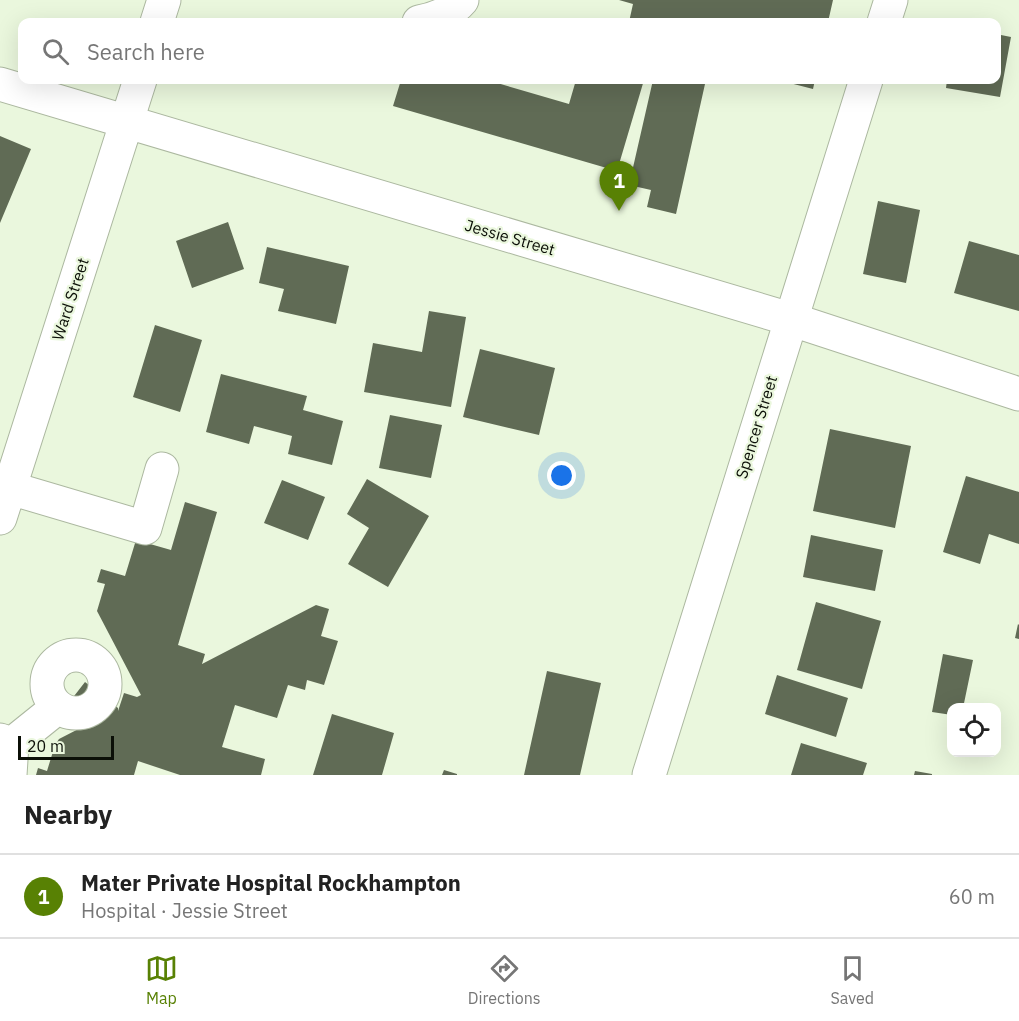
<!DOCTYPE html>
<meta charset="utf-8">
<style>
:root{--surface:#fff;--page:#f2f2f2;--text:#222;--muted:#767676;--line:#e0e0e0;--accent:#588104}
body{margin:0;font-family:"IBM Plex Sans",sans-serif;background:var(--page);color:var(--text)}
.controls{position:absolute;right:18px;bottom:18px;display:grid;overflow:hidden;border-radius:12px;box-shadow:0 6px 24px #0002}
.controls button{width:54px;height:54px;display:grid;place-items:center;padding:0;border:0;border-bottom:2px solid var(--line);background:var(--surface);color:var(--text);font:30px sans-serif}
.scale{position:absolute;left:18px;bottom:15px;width:96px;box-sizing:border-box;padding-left:6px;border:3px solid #0b0f07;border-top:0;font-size:16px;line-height:21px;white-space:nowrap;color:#0b0f07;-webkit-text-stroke:4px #eaf7dd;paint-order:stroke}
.you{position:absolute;left:562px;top:476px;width:21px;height:21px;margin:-15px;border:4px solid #fff;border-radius:50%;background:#1a73e8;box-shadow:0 0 0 9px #1a73e833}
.badge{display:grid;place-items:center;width:39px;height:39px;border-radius:50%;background:var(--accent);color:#fff;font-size:20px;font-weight:700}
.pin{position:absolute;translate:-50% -50px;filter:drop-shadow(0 2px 3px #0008)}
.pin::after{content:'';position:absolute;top:32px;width:21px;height:18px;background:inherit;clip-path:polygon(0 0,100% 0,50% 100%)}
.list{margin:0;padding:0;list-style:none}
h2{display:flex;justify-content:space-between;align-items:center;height:78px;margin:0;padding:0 24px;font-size:26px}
h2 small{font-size:20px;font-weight:400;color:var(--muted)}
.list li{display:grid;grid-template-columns:39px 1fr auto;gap:18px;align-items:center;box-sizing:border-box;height:84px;padding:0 24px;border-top:2px solid var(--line)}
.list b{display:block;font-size:22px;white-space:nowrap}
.list p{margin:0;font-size:20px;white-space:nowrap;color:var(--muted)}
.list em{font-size:20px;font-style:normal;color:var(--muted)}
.icon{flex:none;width:33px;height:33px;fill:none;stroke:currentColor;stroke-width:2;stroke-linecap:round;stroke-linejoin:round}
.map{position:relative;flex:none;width:1019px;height:775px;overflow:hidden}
.search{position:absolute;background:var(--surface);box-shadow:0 6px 24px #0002;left:18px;right:18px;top:18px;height:66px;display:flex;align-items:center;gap:15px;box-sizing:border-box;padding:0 21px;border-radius:12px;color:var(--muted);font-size:22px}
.sheet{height:162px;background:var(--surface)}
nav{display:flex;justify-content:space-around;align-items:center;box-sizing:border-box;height:84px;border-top:2px solid var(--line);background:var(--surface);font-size:16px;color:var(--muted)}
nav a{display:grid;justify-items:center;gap:3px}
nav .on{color:var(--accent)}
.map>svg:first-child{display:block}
.building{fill:#606b55}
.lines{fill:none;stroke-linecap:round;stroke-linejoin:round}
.minor-casing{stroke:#acb8a0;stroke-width:35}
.minor{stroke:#fff;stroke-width:33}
.labels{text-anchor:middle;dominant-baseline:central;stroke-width:4.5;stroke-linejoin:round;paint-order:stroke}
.street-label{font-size:16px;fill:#0b0f07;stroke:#eaf7dd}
</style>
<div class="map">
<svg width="1019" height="775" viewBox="0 0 1019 775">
<rect width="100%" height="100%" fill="#eaf7dd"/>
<path class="building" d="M 619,0 L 833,0 L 828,22 L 629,22 L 633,4 Z
M 996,34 L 1011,37 L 1000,97 L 946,88 L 947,80 L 996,80 Z
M 401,80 L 487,80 L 569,104 L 576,80 L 644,80 L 617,171 L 393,106 Z
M 653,80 L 688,80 L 705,84 L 676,214 L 647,207 L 651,190 L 629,185 Z
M 778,80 L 815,80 L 813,89 Z
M 0,136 L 31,149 L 0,223 Z
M 878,201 L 920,210 L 906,283 L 863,274 Z
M 228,222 L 244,269 L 192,288 L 176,241 Z
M 969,241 L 1019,255 L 1019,311 L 954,293 Z
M 267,247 L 349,266 L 336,324 L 278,311 L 284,289 L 259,283 Z
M 429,311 L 466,317 L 451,407 L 364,392 L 373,343 L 422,352 Z
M 155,325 L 202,340 L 180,412 L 133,397 Z
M 480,349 L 555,368 L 539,435 L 463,417 Z
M 221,374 L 307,396 L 303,410 L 343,421 L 332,465 L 288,454 L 292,436 L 254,426 L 249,444 L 206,432 Z
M 390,415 L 442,425 L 431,478 L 379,468 Z
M 830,429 L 911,446 L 895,528 L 813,511 Z
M 966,476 L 1019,492 L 1019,544 L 989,534 L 980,564 L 943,552 Z
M 367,479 L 429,516 L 388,587 L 348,564 L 369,528 L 347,514 Z
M 282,480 L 325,497 L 308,540 L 264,523 Z
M 185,502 L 217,512 L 178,645 L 205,654 L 202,664 L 316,605 L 329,609 L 321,636 L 338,641 L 324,685 L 307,680 L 305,690 L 288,685 L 277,718 L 235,705 L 222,747 L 265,759 L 261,775 L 180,775 L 138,761 L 134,775 L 36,775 L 38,768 L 47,771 L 55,745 L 59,739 L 94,721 L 77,718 L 73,712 L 71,700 L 85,682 L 118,708 L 118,711 L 124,693 L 137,697 L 141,695 L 97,611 L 105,584 L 97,582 L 101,569 L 125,576 L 136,540 L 171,550 Z
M 811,535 L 883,550 L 875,591 L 803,577 Z
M 816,602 L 881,621 L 862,689 L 797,670 Z
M 1018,624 L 1019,625 L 1019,639 L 1015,638 Z
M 943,654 L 973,660 L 963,708 L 952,708 L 952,715 L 932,712 Z
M 547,671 L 601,683 L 580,775 L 524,775 Z
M 777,675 L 848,698 L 836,737 L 765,714 Z
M 332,714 L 394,733 L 382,775 L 313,775 Z
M 801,743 L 867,763 L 863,775 L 791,775 Z
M 444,770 L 457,774 L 457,775 L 442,775 Z
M 915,771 L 932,774 L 932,775 L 914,775 Z"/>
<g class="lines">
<defs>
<path id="minor" d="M 157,22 L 164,0
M 419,22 C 435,19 451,13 462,0
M 884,22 L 891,0
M 0,84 L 790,319 L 1019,394
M 10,488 L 145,528 L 162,469
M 0,518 L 140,80
M47 684a29 29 0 1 1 58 0a29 29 0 1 1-58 0Z
M 0,740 L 12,744 L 58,707
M 10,775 L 12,744
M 649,775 L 866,80"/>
</defs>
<use href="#minor" class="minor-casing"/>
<use href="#minor" class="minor"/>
</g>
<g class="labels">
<g class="street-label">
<text transform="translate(510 237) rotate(16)">Jessie Street</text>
<text transform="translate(70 299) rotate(-72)">Ward Street</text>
<text transform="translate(756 427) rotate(-73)">Spencer Street</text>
</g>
</g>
</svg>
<div class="controls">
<button><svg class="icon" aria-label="locate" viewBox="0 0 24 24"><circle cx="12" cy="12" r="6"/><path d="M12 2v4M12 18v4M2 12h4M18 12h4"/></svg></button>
</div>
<div class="scale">20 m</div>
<div class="you"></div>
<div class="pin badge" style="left:619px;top:211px">1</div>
<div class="search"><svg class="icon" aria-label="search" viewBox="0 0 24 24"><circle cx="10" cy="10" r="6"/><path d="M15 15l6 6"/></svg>Search here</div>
</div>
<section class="sheet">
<h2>Nearby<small></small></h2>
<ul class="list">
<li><span class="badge">1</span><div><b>Mater Private Hospital Rockhampton</b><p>Hospital · Jessie Street</p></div><em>60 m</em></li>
</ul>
</section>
<nav>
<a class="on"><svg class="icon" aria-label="map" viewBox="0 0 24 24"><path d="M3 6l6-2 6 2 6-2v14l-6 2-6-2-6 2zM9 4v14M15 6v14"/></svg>Map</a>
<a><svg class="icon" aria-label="directions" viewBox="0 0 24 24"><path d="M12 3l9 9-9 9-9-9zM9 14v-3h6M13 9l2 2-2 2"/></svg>Directions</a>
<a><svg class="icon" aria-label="saved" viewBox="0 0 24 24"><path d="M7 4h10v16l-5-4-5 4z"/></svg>Saved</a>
</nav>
